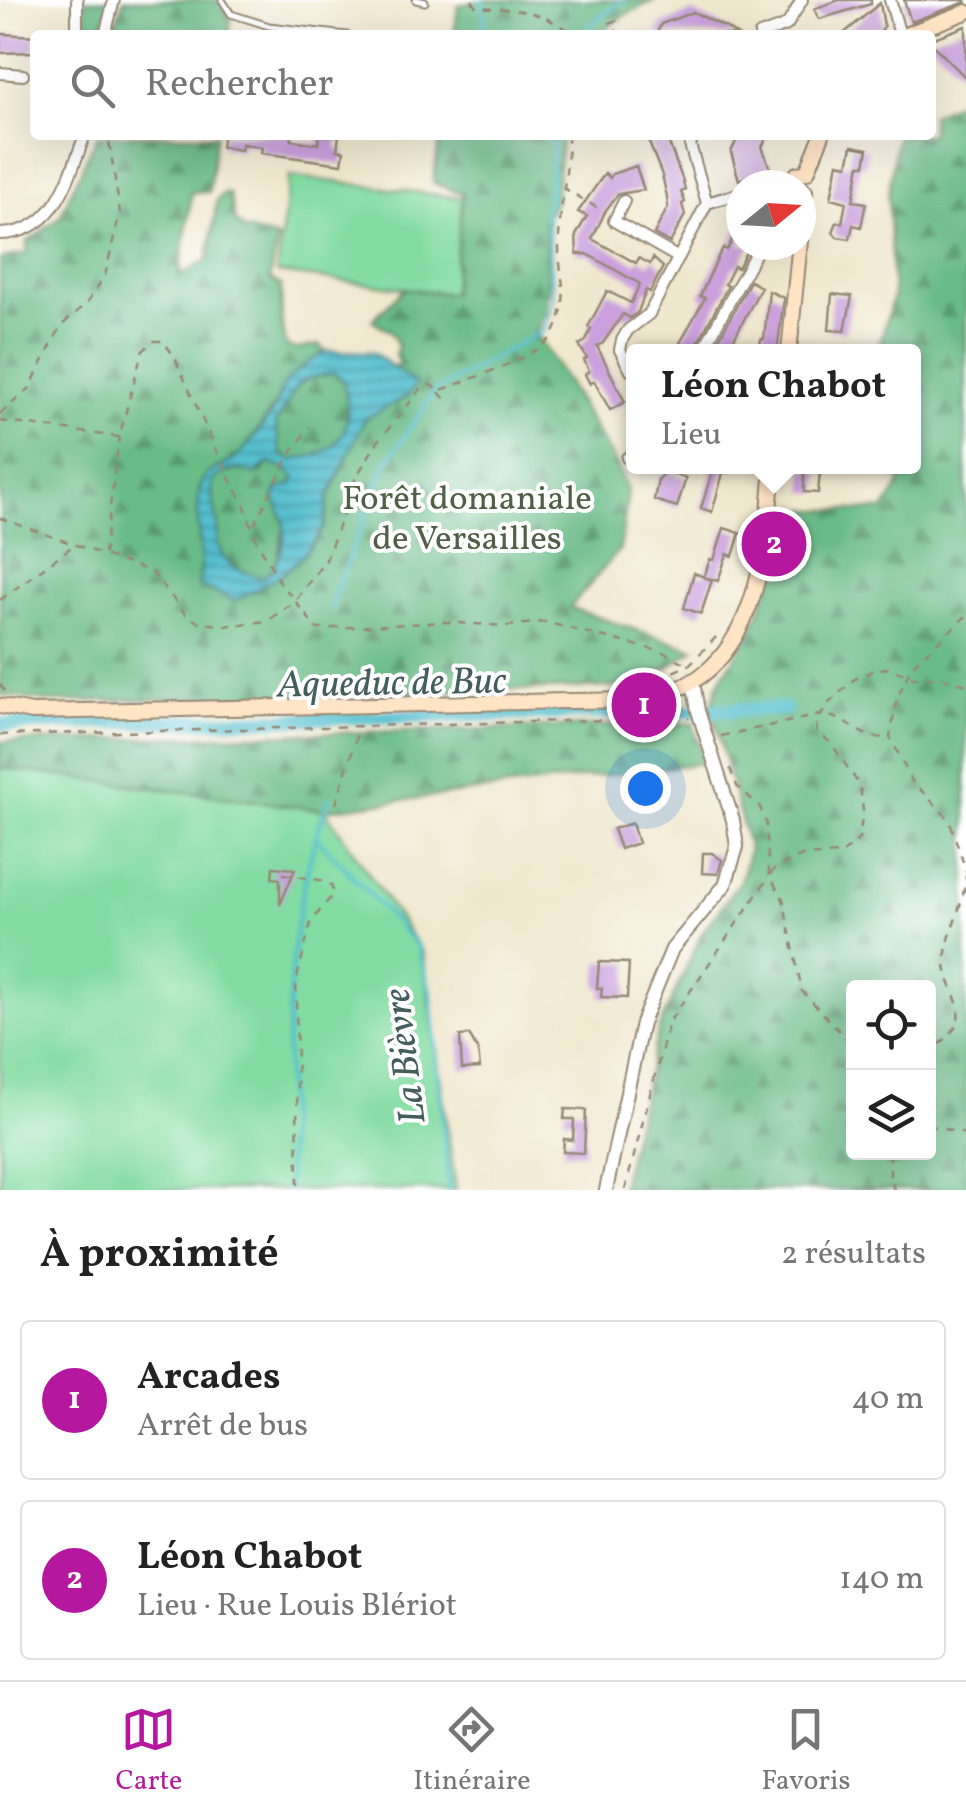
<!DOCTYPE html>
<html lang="fr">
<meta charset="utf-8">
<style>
:root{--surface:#fff;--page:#f6f6f6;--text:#222;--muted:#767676;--line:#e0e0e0;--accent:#b5179e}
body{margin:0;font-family:Vollkorn,serif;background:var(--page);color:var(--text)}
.controls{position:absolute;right:30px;bottom:30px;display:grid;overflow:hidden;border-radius:10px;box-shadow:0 10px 40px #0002}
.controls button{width:90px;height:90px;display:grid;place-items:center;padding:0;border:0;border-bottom:2px solid var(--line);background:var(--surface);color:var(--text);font:50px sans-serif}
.compass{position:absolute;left:726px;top:170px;width:90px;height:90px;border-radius:50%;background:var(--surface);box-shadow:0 10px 40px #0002;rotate:72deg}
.you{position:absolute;left:645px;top:788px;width:35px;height:35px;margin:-25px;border:8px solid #fff;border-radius:50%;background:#1a73e8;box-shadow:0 0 0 15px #1a73e833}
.badge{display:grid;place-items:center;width:65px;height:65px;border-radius:50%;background:var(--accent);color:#fff;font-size:32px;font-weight:700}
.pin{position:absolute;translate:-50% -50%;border:5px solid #fff;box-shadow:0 2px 10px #0006}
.popup{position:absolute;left:626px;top:344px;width:295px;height:130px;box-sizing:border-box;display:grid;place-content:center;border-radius:10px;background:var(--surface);filter:drop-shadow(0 2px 8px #0005);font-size:32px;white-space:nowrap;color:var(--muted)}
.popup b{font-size:38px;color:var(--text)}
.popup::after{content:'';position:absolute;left:50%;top:100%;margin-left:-20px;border:20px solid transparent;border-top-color:var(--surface)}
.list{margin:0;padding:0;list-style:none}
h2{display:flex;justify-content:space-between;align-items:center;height:130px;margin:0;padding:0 40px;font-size:42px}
h2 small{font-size:32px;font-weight:400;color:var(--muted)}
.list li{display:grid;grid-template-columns:65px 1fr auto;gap:30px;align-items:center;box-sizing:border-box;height:160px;margin:0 20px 20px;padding:0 20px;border:2px solid var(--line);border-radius:10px}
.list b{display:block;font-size:38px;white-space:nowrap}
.list p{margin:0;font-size:32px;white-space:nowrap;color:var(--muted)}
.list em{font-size:32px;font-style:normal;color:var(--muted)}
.icon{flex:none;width:55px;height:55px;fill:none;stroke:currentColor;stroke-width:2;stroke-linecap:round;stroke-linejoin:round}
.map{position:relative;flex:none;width:966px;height:1190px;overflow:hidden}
.search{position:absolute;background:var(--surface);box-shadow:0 10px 40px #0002;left:30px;right:30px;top:30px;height:110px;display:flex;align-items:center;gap:25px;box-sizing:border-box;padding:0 35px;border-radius:10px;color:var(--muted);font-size:38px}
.sheet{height:490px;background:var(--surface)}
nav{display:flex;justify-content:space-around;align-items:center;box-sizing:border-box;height:140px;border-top:2px solid var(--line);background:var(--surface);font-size:28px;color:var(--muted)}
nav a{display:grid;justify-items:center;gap:5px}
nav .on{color:var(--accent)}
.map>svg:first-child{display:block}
.grass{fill:#82dba1;stroke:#5e8260;stroke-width:2.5}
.forest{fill:url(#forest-firs);stroke:#527252;stroke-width:2.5;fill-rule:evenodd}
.water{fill:url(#water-rules);stroke:#487476;stroke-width:2.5;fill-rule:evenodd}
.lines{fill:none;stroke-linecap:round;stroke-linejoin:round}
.stream{stroke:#54bfcf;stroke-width:4}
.canal{stroke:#54bfcf;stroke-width:14}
.building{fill:#caa0dd}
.service-casing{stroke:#968976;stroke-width:9}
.minor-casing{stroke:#968976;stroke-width:14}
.tertiary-casing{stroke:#968976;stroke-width:16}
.secondary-casing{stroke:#968976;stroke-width:18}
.path{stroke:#968976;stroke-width:2.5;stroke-dasharray:8 8;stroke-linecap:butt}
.service{stroke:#fff;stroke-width:5}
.minor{stroke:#fff;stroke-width:10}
.tertiary{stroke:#fff;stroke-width:12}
.secondary{stroke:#ffe4c6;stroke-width:14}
.labels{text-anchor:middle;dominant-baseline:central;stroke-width:8;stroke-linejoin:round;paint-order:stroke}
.park-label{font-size:35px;fill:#505f45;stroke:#fff}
.water-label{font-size:38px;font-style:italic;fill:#445e5c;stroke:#fff}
</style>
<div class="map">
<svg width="966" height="1190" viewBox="0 0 966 1190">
<defs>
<pattern id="forest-firs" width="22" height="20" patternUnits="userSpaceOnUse" patternTransform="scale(2.5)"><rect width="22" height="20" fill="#69bb87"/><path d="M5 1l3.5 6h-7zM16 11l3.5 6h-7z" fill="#58986e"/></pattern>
<pattern id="water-rules" width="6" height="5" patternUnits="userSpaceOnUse" patternTransform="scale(2.5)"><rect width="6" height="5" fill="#54bfcf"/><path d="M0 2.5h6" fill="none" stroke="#479ba7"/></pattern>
</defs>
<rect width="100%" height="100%" fill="#fff"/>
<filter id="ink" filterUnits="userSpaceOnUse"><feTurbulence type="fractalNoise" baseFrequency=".01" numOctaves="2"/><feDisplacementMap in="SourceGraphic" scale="20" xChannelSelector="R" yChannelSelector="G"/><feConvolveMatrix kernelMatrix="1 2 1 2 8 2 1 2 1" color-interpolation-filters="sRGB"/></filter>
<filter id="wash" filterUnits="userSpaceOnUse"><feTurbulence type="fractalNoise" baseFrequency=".0048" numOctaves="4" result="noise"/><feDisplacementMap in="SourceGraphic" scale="40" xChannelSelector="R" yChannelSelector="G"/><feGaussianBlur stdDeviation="2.25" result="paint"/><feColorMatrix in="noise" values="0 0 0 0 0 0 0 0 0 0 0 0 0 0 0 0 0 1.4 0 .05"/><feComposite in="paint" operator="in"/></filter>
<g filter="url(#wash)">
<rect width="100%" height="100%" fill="#f0e8ce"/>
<path class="grass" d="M 289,176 L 463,198 L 452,294 L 277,273 Z
M 0,768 L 325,810 L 423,953 L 456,1190 L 0,1190 Z"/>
<path class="forest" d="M 85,0 L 110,0 L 101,35 L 85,35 Z
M 123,0 L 217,0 L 231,19 L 229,35 L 112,35 Z
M 486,0 L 655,0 L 625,15 L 597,35 L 454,35 L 458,5 Z
M 966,98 L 966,1190 L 620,1190 L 659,1028 L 702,933 L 740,881 L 749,850 L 712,710 C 714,676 740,655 753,626 C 769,593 776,561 783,526 L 802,529 L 805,510 L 884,510 L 900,484 L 897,467 L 914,466 L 914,352 L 874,351 L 879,346 L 893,296 L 888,195 L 897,135 L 931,135 L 931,115 ZM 854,988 L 928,988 L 928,1152 L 854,1152 Z
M 97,135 L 216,135 L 209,192 L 192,192 L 179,277 L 208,259 L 217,200 L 224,193 L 229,194 L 235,220 L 243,229 L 278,239 L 270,279 L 281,285 L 282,326 L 286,346 L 297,349 L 319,345 L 326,351 C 289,375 269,417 243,451 C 232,465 207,467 202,484 C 192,517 206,552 199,584 L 235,600 L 299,560 L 314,542 L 324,527 L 328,498 L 365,418 L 408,396 L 415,383 L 392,367 L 399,364 L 395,355 L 398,346 L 391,332 L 372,320 L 405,288 L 452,294 L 463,194 L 433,183 L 440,135 L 562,135 L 555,202 L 545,220 L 548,287 L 544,313 L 536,332 L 617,465 L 628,492 L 620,549 L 570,608 L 694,649 L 666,669 L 623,687 L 53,702 L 0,695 L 0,259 L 27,253 L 27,242 L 59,218 Z
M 333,373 L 343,380 C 351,410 351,444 315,455 C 306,458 300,457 292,462 L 281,454 L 276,423 L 297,386 L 309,378 Z
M 268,463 L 284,468 L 295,477 L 276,565 L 273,572 L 262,578 C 242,571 223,567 218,544 C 216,536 219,527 217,519 C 214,503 209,494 214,478 C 231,469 242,469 261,473 Z
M 693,723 L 704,763 L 324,810 L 0,768 L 0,742 Z"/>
<path class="water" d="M 326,351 L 373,352 L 416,384 L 408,396 L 365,419 L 328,498 L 324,527 L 314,542 L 299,560 L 278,577 L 235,601 L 198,585 C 207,553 191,516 202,483 C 207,469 227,466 238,456 C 247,448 269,417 276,406 C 279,399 279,391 283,385 C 294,371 312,360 326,351 ZM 333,373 L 343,380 C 351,410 351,444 315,455 C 306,458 299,457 292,461 L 281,454 L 276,423 L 297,386 L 309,378 ZM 268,463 L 284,468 L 295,477 L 292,485 L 278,488 L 274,498 C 277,505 283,516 284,523 C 286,541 278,570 262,578 C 242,571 223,567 218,544 C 216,536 219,527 217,519 C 214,503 209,494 214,478 C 230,469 239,467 255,475 Z"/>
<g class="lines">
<path class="stream" d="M 482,0 L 485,31 L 482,35
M 584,35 L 590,25 L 623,0
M 331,609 L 335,593 L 387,462 L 436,390 L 543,331 L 553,298 L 547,212 L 554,135
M 315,836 L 418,946 L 431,994 L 449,1190
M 288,1190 C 286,1055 281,927 329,798"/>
<path class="canal" d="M 0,725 L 785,709"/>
</g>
<g id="blocks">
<path class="building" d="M 839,0 L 871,0 L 871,4 L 819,19 L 814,9 Z
M 904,0 L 966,0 L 966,2 L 911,22 Z
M 880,3 L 884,26 L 879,35 L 842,35 Z
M 693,12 L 725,27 L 737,35 L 656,35 L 661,24 Z
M 966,26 L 966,78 L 931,43 L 931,39 Z
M 1,34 L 35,36 L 35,52 L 0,53 Z
M 223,135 L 292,135 L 291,140 L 318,144 L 319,135 L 339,135 L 337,150 L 344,151 L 342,164 L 261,153 L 262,147 L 242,144 L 241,150 L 221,147 Z
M 646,135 L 666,135 L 683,181 L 685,190 L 681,192 L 685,202 L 682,204 L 685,215 L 670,243 L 654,234 L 668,207 L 667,197 L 662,175 Z
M 739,135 L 768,135 L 762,147 L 770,168 L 739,180 L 731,152 Z
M 852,146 L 868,149 L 865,165 L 860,165 L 853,201 L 866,203 L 861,227 L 853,225 L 850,239 L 837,237 L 833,232 L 837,222 L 842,223 L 846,202 L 831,198 L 838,163 L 848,165 Z
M 636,166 L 644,190 L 618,194 L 606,210 L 592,239 L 636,263 L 639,258 L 650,264 L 653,258 L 663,267 L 650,292 L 646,290 L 638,312 L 630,318 L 623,314 L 603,343 L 597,346 L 625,402 L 610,410 L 594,381 L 590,384 L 585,374 L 589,371 L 584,360 L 587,358 L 579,345 L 586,341 L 591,329 L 588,327 L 607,291 L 631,303 L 640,284 L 587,254 L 577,254 L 576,235 L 587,216 L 578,212 L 605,173 L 610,178 L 612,174 Z
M 741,222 L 741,245 L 750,245 L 746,252 L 738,268 L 734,266 L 725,284 L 728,286 L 693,352 L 675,352 L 705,298 L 700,296 L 718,257 L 723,248 L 727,250 Z
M 750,281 L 761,287 L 727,352 L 712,352 Z
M 769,291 L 784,298 L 777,352 L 759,352 L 761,339 L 764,339 Z
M 832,294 L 852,296 L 845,331 L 829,330 Z
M 714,466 L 725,466 L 712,512 L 701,508 Z
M 804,470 L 820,472 L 818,493 L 804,492 Z
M 665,471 L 686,478 L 677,507 L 654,500 L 658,480 Z
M 724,528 L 740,533 L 733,556 L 727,554 L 718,581 L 704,577 L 710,559 L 714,560 Z
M 694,573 L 712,580 L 701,614 L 684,608 Z
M 632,823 L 638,843 L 620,849 L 613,829 Z
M 703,853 L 712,853 L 722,860 L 718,874 L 702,873 Z
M 273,867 L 295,869 L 280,905 L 280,879 L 272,878 Z
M 599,962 L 629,963 L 627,998 L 601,997 L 602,988 L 597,988 Z
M 469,1035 L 478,1050 L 480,1068 L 462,1069 L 460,1036 Z
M 565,1109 L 586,1110 L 584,1153 L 563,1152 L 564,1139 L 573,1140 L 574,1119 L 564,1119 Z"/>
</g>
</g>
<g filter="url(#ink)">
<use href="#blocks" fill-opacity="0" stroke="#968976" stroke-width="2.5"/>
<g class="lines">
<defs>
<path id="service" d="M 222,0 L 231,14 L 269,26 L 347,35
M 416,0 L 425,2"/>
<path id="minor" d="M 890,0 L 900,35
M 77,35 L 77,0
M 105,35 L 114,0
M 760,35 L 787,25 L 802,0
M 0,73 L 23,75
M 694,135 L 690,145 L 707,203 L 741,193
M 766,185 L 793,180
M 624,201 L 614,221 L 677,257
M 0,234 C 56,233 68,179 85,135
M 702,352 L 760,245
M 631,371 L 620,350 L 622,340 L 628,330 L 649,314 L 707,203
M 627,458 L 634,452"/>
<path id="tertiary" d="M 606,1190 L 642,1023 L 672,949 L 725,885 L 737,847 L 733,820 L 698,711 L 693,682"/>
<path id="secondary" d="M 905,35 L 966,12
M 807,172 L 822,135
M 794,185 L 797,174 L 807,172
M 789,352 L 805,191
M 0,706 L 32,712 L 567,701 C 602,700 642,703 675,690 C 759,658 767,541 773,466"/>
</defs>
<use href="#service" class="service-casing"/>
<use href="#minor" class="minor-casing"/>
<use href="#tertiary" class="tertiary-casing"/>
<use href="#secondary" class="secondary-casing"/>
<path class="path" d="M 472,0 L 476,7 C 522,10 536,9 576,35
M 598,35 L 611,22 L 616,21 L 616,35
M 562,187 L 606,213
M 439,392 L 448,403
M 0,414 L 29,389 L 61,326 L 86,304 L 105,276 L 120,212 L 108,135
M 0,421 L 119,437 L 142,352 L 153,341 L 163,341 L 174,356 L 228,476 L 244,503 L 256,540 L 280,582 L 317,629 L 444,622 L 506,626 L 545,622 L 663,652 L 689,665
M 0,518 L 152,572 L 186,615 L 198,622 L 223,626 L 267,621 L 294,602 L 326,560 L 356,477 L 377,443 L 420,390 L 429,384 L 439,391 C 464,381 534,358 550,339 C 557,330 561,315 563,303 C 565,286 559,267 559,250 C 558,211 569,173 568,135
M 254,525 L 289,456 L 310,427
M 104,554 L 119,438
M 0,600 L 74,545
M 966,616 L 911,667 L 897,699 L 890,737 L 912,781 L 949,819 L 966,871
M 0,684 L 7,695
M 644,684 L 689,665 L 719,634
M 0,735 L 689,718
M 721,736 L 820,715 C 847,715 860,742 888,737
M 730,768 L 737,786 L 760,807 L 766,823 L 769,875 L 783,899 L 802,991 L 854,1047
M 336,804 L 360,725
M 283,874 L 325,881 L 331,885 L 334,893 L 311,922 L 296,982 L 298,1190
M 928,1055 C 937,1046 950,1036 956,1026 C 966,1003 943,983 945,959 C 948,931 964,906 966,875
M 928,1125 L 966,1134
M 890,1152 L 890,1176 L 894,1190
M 625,1190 L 669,1022 L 775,868 L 802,856 L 842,854 L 859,839 L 863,811 L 860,786 L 831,743 L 817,732 L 816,723 L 828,704 L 853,680 L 874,670 L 888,668 L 915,678 L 940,677 L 966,685"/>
<use href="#service" class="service"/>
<use href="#minor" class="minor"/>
<use href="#tertiary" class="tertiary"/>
<use href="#secondary" class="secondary"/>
</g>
</g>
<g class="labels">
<g class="park-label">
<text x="467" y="500">Forêt domaniale<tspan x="467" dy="40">de Versailles</tspan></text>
</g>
<g class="water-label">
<text transform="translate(392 685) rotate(-1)">Aqueduc de Buc</text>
<text transform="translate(407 1056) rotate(-97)">La Bièvre</text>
</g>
</g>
</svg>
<div class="controls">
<button><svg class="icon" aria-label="locate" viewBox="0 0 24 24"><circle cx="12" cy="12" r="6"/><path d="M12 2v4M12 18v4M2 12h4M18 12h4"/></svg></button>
<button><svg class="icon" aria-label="layers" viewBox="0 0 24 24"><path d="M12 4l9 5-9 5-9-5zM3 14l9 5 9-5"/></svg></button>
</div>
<svg class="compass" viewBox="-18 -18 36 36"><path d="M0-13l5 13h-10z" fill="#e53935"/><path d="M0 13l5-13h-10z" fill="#767676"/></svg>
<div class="you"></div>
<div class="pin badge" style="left:644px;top:705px">1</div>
<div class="pin badge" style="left:774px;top:544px">2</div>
<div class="popup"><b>Léon Chabot</b>Lieu</div>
<div class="search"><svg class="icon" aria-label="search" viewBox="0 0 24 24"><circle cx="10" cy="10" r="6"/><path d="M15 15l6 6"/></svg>Rechercher</div>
</div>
<section class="sheet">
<h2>À proximité<small>2 résultats</small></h2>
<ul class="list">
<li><span class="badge">1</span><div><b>Arcades</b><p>Arrêt de bus</p></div><em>40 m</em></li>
<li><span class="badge">2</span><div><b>Léon Chabot</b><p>Lieu · Rue Louis Blériot</p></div><em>140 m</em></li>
</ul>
</section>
<nav>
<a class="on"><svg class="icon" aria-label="map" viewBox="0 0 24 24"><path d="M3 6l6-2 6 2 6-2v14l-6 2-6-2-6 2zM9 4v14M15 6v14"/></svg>Carte</a>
<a><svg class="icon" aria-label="directions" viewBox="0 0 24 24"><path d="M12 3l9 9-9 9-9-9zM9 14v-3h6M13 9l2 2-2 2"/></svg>Itinéraire</a>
<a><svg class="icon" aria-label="saved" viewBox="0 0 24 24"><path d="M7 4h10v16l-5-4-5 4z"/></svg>Favoris</a>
</nav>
